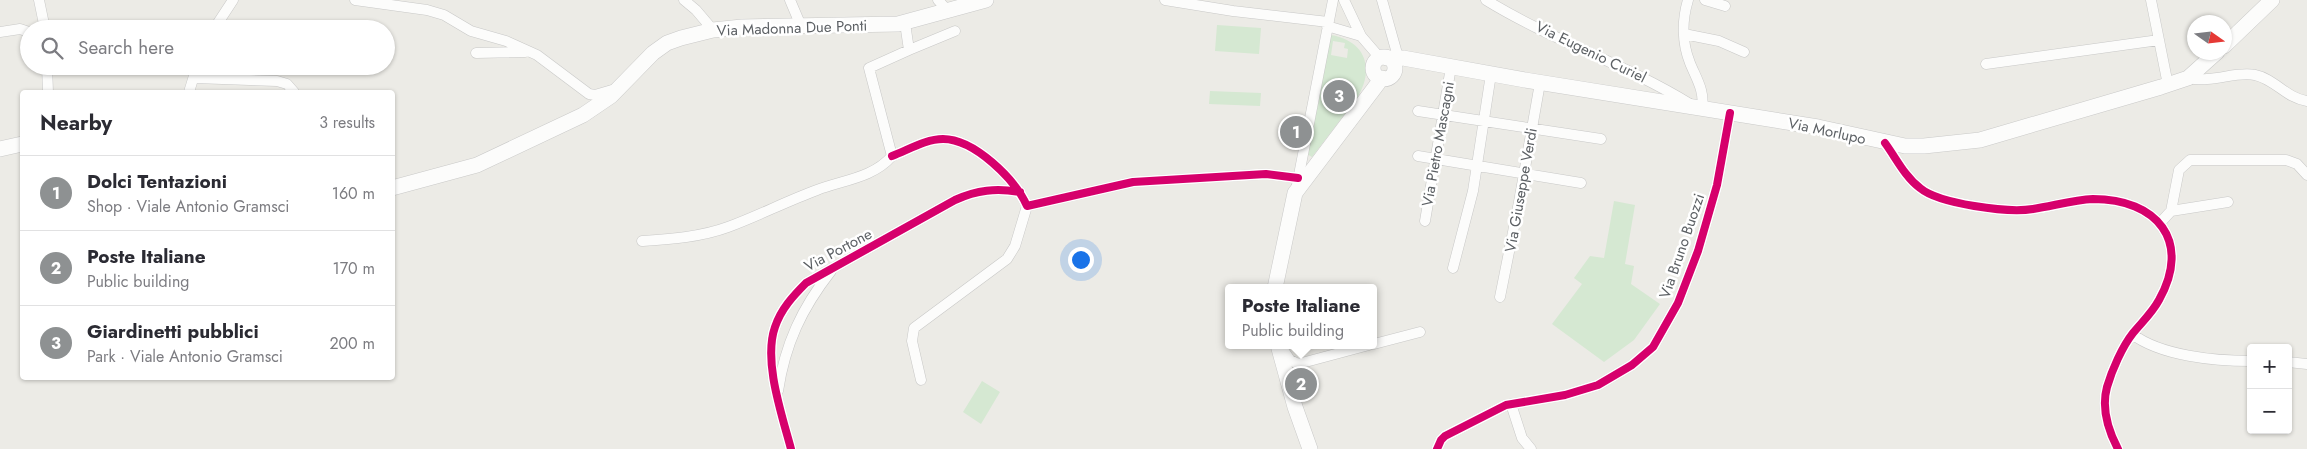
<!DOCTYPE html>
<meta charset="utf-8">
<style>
:root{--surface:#fff;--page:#f2f2f3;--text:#2b2b33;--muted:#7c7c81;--line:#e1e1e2;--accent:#8e9192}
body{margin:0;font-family:Jost,sans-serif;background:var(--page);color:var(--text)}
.controls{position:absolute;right:15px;bottom:15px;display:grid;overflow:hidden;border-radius:5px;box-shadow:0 1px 4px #0004}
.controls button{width:45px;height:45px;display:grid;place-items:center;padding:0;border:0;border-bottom:1px solid var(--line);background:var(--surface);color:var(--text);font:25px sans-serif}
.compass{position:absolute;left:2187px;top:15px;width:45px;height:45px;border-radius:50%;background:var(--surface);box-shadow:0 1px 4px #0004;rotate:104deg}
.you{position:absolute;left:1080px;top:259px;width:18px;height:18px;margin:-12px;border:4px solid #fff;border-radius:50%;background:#1a73e8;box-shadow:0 0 0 8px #1a73e833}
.badge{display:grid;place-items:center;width:32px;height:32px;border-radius:50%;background:var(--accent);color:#fff;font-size:16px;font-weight:700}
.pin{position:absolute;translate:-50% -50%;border:2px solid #fff;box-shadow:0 1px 5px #0006}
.popup{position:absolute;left:1225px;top:284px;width:152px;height:65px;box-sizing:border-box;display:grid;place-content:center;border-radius:5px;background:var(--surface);filter:drop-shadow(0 1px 4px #0005);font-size:16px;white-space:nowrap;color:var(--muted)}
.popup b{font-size:19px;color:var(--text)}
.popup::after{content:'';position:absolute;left:50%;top:100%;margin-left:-10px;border:10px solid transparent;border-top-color:var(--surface)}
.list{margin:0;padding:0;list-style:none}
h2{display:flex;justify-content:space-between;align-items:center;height:65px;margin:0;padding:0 20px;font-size:21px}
h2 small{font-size:16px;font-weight:400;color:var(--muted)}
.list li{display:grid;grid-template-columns:32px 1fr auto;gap:15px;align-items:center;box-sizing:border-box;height:75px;padding:0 20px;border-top:1px solid var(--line)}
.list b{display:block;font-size:19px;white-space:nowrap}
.list p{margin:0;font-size:16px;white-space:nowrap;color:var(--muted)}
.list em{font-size:16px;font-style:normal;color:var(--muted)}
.icon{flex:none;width:28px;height:28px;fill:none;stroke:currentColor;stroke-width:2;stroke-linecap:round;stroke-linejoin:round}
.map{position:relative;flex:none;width:2307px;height:449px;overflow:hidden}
.search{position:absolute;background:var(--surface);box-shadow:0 1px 4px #0004;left:20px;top:20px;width:375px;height:55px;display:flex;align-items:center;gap:12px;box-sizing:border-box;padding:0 18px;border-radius:28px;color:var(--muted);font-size:19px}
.panel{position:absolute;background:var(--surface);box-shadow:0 1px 4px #0004;left:20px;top:90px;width:375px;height:290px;border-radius:5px}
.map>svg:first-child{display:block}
.green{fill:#d5e8d2;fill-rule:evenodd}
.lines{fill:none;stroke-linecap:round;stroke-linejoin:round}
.minor-casing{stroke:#c8c8c7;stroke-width:11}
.secondary-casing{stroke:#c9c9c8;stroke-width:16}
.minor{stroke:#fcfcfb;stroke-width:10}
.secondary{stroke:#fcfcfb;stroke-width:15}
.cycleway-casing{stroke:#fff;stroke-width:11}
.cycleway{stroke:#d6006c;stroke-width:8}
.labels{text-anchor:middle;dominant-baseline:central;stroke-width:5;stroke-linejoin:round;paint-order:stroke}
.street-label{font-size:15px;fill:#5c6064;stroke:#fff}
</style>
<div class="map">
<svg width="2307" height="449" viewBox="0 0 2307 449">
<rect width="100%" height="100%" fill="#ecebe6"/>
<path class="green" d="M 1217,25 L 1261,28 L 1259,54 L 1215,51 Z
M 1331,35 C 1366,41 1375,69 1357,98 L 1312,157 L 1307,154 ZM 1333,41 L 1345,43 L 1344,48 L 1348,49 L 1347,58 L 1331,55 Z
M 1210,91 L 1261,93 L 1260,106 L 1209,104 Z
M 1614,201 L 1635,205 L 1625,264 L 1634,266 L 1631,284 L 1660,304 L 1634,340 L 1604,362 L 1552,324 L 1582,284 L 1574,278 L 1590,256 L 1604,258 Z
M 982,381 L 1000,392 L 981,424 L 963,412 Z"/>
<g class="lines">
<defs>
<path id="minor" d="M 39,0 L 45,29
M 355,0 L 427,10 L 444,15 L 471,31 L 506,41 L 537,55 L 589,94 L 595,95 L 612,90
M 684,0 L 696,10 L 713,30
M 790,0 L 801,26
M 938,0 L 948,11
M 1165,0 L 1233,11 L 1328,22
M 1344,0 L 1361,36 L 1380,58
M 1382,0 L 1398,57
M 1486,0 C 1551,40 1625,64 1690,104
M 1688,0 C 1682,20 1682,43 1690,63 C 1696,78 1705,91 1702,108
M 1705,0 L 1725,6
M 2151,0 L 2159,40
M 1327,26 L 1361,36
M 214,29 L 233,0
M 0,32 L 20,29 L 29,32
M 1684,34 L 1719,41 L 1744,52
M 909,50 L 955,31
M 476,53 L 525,52
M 1986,64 L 2159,40 L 2168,85
M 47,66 L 48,92
M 195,78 L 277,81 L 287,84 L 294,92
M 2188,78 C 2213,83 2235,71 2255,75 C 2275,79 2286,98 2307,101
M 189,92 L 197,66
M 1418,111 L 1601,139
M 1885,143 C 1896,158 1905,177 1920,188 C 1939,204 2008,213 2033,209 C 2053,206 2073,200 2093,199 C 2157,199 2192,241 2159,300 C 2152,313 2142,322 2133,333 C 2122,347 2112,370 2107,387 C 2101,409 2108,430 2118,449
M 892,156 C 908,150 926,139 943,139 C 974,139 1015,179 1027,206 L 1133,182 L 1266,174 L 1298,178
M 1418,156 L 1581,183
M 1297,185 L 1333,0
M 2171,211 L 2228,202
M 1425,221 L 1451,67
M 2160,223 L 2171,211 L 2179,170 L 2190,160 L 2286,160 L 2297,164 L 2307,175
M 642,241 C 671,239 701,237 728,227 C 758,216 787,201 817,190 C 843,180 873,178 892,156 L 869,68 L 909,50 L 905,23
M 1453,268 L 1473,191 L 1491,74
M 1500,297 L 1519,202 L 1540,83
M 2132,334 C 2161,356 2215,361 2251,361
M 1374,344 L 1420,332
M 1284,351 L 1290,360 L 1298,364 L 1369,345
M 2288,362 L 2307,364
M 921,380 L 912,341 L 914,328 L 1007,259 L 1015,246 L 1027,206
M 778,391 C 785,344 802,308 831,271
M 1511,404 L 1522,438 L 1531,449
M 791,449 C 782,415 763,361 775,327 C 781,309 793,296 806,283 L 955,200 C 977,190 996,188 1020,192
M 1437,449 L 1441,440 L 1445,436 L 1506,405 L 1565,395 L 1598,385 L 1632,365 L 1653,347 L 1678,303 L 1698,251 L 1717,185 L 1730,113"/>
<path id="secondary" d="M 2224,46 L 2272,0
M1373 68a11 11 0 1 1 22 0a11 11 0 1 1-22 0Z
M 1387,58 L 1403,58 L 1525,80 L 1818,127 L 1905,146 L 1924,146 L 1980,140 L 2161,87 L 2188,78 L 2217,52
M 0,149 L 22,144
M 392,188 L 477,165 L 583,115 L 611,96 L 653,53 L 667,43 L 681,38 L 713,30 L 742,27 L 898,24 L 986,0
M 1275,288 L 1295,193 L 1382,78
M 1278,345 L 1295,407 L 1310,449"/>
</defs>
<use href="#minor" class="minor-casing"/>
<use href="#secondary" class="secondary-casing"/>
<use href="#minor" class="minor"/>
<use href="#secondary" class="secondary"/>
<defs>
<path id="cycleway" d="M 1885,143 C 1896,158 1905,177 1920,188 C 1939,204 2008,213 2033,209 C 2053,206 2073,200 2093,199 C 2157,199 2192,241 2159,300 C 2152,313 2142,322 2133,333 C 2122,347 2112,370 2107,387 C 2101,409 2108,430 2118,449
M 892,156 C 908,150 926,139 943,139 C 974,139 1015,179 1027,206 L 1133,182 L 1266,174 L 1298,178
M 791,449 C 782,415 763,361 775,327 C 781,309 793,296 806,283 L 955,200 C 977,190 996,188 1020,192
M 1437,449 L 1441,440 L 1445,436 L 1506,405 L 1565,395 L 1598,385 L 1632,365 L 1653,347 L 1678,303 L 1698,251 L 1717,185 L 1730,113"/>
</defs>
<use href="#cycleway" class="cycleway-casing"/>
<use href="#cycleway" class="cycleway"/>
</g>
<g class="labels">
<g class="street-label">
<text transform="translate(792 28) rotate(-2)">Via Madonna Due Ponti</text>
<text transform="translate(1591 52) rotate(26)">Via Eugenio Curiel</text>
<text transform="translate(1827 131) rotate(12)">Via Morlupo</text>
<text transform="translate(1438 144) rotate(-80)">Via Pietro Mascagni</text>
<text transform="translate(1521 190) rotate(-80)">Via Giuseppe Verdi</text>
<text transform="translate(1682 246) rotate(-71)">Via Bruno Buozzi</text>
<text transform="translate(838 250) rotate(-28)">Via Portone</text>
</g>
</g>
</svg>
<div class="controls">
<button>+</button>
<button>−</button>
</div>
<svg class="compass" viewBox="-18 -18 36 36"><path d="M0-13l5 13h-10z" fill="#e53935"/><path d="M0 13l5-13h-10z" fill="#7c7c81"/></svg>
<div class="you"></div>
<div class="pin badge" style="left:1296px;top:132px">1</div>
<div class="pin badge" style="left:1301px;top:384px">2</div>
<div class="popup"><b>Poste Italiane</b>Public building</div>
<div class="pin badge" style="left:1339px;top:96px">3</div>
<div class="search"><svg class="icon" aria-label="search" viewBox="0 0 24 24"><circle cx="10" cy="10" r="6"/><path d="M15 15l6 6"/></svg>Search here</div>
<section class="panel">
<h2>Nearby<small>3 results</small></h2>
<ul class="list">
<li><span class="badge">1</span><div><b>Dolci Tentazioni</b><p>Shop · Viale Antonio Gramsci</p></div><em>160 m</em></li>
<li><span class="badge">2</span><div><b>Poste Italiane</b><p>Public building</p></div><em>170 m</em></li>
<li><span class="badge">3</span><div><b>Giardinetti pubblici</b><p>Park · Viale Antonio Gramsci</p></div><em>200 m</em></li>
</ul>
</section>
</div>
